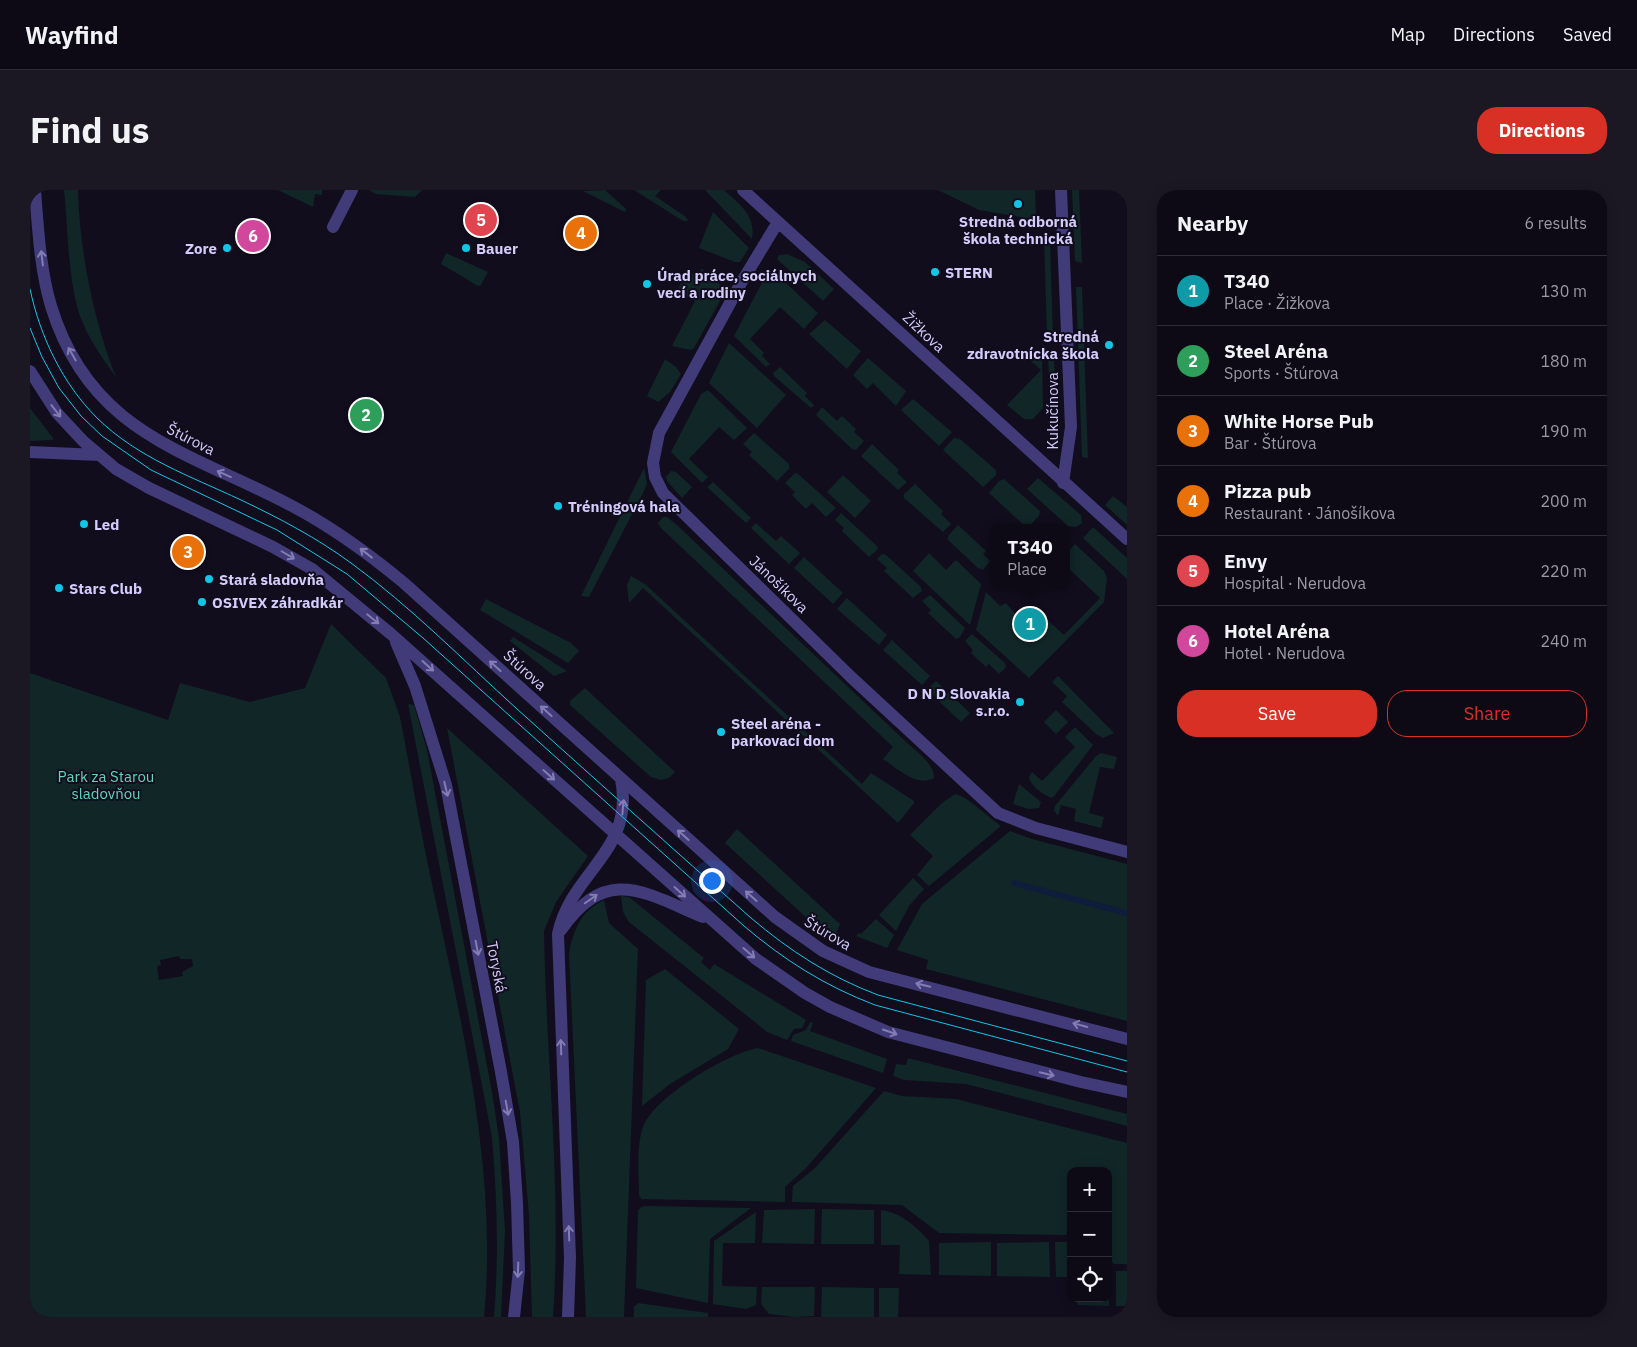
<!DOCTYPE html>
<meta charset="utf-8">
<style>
:root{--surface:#0d0a16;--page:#1b1823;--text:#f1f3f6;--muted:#9a9aa1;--line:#2d2b35;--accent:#d93025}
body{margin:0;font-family:"IBM Plex Sans",sans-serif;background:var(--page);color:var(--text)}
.controls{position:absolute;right:15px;bottom:15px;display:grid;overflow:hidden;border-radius:10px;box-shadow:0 2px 12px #0003}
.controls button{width:45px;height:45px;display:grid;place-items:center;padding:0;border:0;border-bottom:1px solid var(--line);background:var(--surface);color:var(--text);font:25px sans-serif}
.you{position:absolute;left:681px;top:690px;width:18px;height:18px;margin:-12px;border:4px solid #fff;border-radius:50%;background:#1a73e8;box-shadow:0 0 0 8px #1a73e833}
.badge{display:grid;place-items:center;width:32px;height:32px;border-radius:50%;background:var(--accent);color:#fff;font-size:16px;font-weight:700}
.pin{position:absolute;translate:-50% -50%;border:2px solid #fff;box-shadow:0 1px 5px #0006}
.popup{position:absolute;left:960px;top:334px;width:80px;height:65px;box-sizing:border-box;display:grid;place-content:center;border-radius:10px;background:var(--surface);filter:drop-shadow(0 1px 4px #0005);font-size:16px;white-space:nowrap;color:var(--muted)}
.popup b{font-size:19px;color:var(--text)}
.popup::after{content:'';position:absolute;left:50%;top:100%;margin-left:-10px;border:10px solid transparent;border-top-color:var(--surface)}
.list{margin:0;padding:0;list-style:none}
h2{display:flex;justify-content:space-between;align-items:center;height:65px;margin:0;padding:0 20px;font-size:21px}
h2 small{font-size:16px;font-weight:400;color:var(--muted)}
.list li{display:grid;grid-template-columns:32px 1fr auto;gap:15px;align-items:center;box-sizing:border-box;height:70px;padding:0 20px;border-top:1px solid var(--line)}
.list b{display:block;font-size:19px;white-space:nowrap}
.list p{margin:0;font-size:16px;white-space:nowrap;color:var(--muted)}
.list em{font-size:16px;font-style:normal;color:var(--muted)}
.actions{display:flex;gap:10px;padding:15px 20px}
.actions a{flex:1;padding:11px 0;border:1px solid var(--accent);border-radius:20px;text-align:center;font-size:18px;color:var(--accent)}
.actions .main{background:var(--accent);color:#fff}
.icon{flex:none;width:28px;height:28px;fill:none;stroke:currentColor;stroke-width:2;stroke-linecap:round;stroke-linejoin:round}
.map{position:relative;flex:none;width:1097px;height:1127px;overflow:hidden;border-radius:20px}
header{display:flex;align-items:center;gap:30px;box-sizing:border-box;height:70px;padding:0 25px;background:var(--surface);border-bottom:1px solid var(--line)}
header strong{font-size:24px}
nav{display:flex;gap:28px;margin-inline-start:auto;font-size:18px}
.intro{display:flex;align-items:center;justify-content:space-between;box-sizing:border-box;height:120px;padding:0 30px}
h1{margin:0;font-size:35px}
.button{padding:12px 22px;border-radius:20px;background:var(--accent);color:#fff;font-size:18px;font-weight:700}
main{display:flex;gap:30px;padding:0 30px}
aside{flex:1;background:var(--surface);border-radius:20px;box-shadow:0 2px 12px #0003}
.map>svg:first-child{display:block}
.green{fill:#112627;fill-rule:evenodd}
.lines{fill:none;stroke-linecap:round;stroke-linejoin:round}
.stream{stroke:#0e1d3c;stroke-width:6}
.minor{stroke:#413b79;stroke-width:12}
.tram{stroke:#10c6e5;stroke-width:1}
.oneway{stroke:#837db4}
.poi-dot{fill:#10c6e5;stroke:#110d1d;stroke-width:2}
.labels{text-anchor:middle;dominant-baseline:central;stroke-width:4;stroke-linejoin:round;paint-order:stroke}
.poi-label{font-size:15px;font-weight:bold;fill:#d4cdfc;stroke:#110d1d;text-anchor:start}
.street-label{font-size:15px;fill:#d4cdfc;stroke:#110d1d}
.park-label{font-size:15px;fill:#5fd6bd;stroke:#110d1d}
</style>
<header>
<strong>Wayfind</strong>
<nav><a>Map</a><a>Directions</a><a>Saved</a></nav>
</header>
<div class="intro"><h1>Find us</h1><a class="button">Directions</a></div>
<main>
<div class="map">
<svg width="1097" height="1127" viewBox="0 0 1097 1127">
<rect width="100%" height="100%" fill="#110d1d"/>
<path class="green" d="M 34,0 L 48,0 C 49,58 64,133 86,187 C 73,169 60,151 52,131 C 38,98 38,37 34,0 Z
M 248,0 L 292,0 L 292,5 L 285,4 L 283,17 Z
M 339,0 L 392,0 L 385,7 L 346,4 Z
M 575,0 L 596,19 L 595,22 L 553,1 Z
M 604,0 L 631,0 L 625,6 L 656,27 L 658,31 L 653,31 Z
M 675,0 L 694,0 C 710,15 726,25 722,49 Z
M 908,0 L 1005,0 L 1006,27 L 1002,29 L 949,20 Z
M 1042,0 L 1049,0 L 1052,73 L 1045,71 Z
M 683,22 L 719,58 L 710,72 L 705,72 L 669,58 Z
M 1014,48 L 1020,52 L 1023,147 L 1017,145 Z
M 416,63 L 458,82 L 451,95 L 448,96 L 411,74 Z
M 757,64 L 775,72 L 804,99 L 793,111 L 747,69 L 749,65 Z
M 672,78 C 676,88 689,91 696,100 L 664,158 L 661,160 L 642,156 L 665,111 L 647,101 L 658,81 L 663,84 L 669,83 Z
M 740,82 L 744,82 L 788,123 L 774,139 L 750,117 L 720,149 L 734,163 L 732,166 L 740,174 L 736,177 L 704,146 L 736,85 Z
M 1046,97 L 1052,97 L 1058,268 L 1052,267 Z
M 795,130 L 831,161 L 817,179 L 779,144 Z
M 699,153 L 756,205 L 727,238 L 679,193 Z
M 1018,165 L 1024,166 L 1026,220 L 1021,228 Z
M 1012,166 L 1013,218 L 1003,229 L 994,229 L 977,215 L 1011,180 L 996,167 Z
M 838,168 L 876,201 L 866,216 L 843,193 L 837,199 L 823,185 Z
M 635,169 L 646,177 L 651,184 L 640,202 L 628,212 L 617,206 Z
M 750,177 L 777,203 L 775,206 L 784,215 L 781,218 L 744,186 L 743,183 Z
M 676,201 L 679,201 L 717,238 L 704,250 L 689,237 L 659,269 L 678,287 L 672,293 L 641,262 L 671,204 Z
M 883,209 L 922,242 L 909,256 L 871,220 Z
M 792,217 L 807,231 L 812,226 L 826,239 L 824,242 L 834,251 L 826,260 L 822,259 L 786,225 Z
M 0,218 L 23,248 L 23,250 L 0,251 Z
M 724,243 L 759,274 L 759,279 L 747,291 L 719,265 L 722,262 L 713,254 Z
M 924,248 L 930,249 L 966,280 L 966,285 L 953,297 L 913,260 Z
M 842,254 L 869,280 L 867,283 L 877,292 L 868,300 L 831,266 Z
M 614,278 L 617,294 L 613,303 L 559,407 L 551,406 Z
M 641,281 L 646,282 L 662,297 L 652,308 L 637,291 L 636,287 Z
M 767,283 L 806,318 L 796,327 L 782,313 L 776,319 L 762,305 L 765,302 L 755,293 L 764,284 Z
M 813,285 L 841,311 L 825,328 L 797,302 Z
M 1008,288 L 1051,325 L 1052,333 L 1046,337 L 1038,336 L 997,299 Z
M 974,289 L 1010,321 L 1009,326 L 997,338 L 959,303 L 969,291 Z
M 683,292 L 721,328 L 716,333 L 677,297 Z
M 885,294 L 913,321 L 911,324 L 921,334 L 913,342 L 874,308 L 874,304 Z
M 1083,306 L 1097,317 L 1097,335 L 1075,315 Z
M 811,323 L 848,357 L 847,360 L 839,367 L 812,341 L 814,338 L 805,330 Z
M 633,327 L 637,327 L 648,336 L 873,549 C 883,559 905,573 904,588 C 887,598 867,578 853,569 L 863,557 L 631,338 L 628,333 Z
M 726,333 L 746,351 L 751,346 L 770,363 L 759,374 L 721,338 Z
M 928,335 L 956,361 L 953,364 L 960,371 L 953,380 L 948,378 L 918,350 L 918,346 Z
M 1063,337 L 1097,368 L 1097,389 L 1053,348 Z
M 1045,354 L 1074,381 L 1077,388 L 1074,412 L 999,488 L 946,440 L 956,402 L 970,416 L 976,413 L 990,429 L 987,433 L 1001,446 L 1012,436 L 997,421 L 1002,416 L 1034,445 L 1070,408 L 1036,376 L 1036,364 Z
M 899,363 L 916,380 L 926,370 L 951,394 L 940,435 L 883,381 Z
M 852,364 L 856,365 L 891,397 L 892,401 L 883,408 L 854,381 L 857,378 L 847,369 Z
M 774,367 L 813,403 L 803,414 L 764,378 Z
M 601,386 L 615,394 L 832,594 L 841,583 L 884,611 L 884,613 L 868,633 L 613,398 L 599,413 L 597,395 Z
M 900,405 L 935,438 L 930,447 L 926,449 L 898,423 L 901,420 L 892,411 Z
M 817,408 L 857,445 L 849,455 L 807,419 Z
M 456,409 L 541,453 L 549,461 L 538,473 L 450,420 Z
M 301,434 L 356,488 L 370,527 C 381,583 390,639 402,694 C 432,835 468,982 454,1127 L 0,1127 L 0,483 L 138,530 L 150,493 L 220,512 L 275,498 ZM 149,766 L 150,769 L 162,769 L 163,776 L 152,782 L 153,786 L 129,790 L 127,776 L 131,775 L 130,770 Z
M 942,444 L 975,473 L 976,477 L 969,484 L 959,474 L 956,477 L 941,463 L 943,460 L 935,451 Z
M 483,447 L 537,481 L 524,486 L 480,451 Z
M 862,450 L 900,486 L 892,495 L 853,460 Z
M 1028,486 L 1084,543 L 1073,548 L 1066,544 L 1032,512 L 1037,506 L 1022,492 Z
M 906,491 L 940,523 L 931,532 L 897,500 Z
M 555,498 L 645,582 L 639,588 L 631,590 L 621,587 L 540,515 L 540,511 Z
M 378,514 L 384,515 L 397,560 L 462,902 L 469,948 L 475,1041 L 471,1127 L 464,1127 C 469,1066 467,1007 462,947 Z
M 1026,520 L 1038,532 L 1026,544 L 1014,532 Z
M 1045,537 L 1063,555 L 1025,605 L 1022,608 C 1013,605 1000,595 999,587 L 1002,582 L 1012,591 L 1045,557 L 1035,547 Z
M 417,538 L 558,666 L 526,712 L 514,741 C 516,870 532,998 523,1127 L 502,1127 L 499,1025 L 490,922 Z
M 1071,563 L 1087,567 L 1084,579 L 1070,577 L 1059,623 L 1074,627 L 1071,638 L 1044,631 L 1046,619 L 1031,615 L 1028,626 L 1024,620 L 1025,616 L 1066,566 Z
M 989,594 L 1011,612 L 1009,618 L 999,619 L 983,614 Z
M 925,604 C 936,605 959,628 971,636 L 899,696 L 887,685 L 903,666 L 880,645 L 912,613 Z
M 707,639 L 810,734 L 803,752 L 695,653 Z
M 980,641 L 1002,649 L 1097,674 L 1097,831 L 896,779 L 898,770 L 867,760 L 892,714 Z
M 883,688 L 894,699 L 879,716 L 866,741 L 849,725 Z
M 591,706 L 599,707 L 674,768 L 671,772 L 680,780 L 684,774 L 776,830 L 772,838 L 764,839 L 757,850 L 737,842 L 726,833 L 599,732 L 593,722 Z
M 574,710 L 579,733 L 608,759 L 594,1127 L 556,1127 L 539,764 C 543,740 551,721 574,710 Z
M 846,729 L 864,745 L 857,758 L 826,746 L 829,743 L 831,744 Z
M 635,779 L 709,839 L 698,859 L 640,894 L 612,916 L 616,790 Z
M 780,832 L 783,833 L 780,841 L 857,869 L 853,883 L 761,851 L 763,845 L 776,840 Z
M 728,858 L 846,898 L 776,978 L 755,997 L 755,1012 L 612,1009 L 609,1006 C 609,984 606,957 613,937 C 624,907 698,863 728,858 Z
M 878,868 L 1097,924 L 1097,936 L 936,894 L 874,890 L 863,886 L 866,874 L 876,875 Z
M 854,901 L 872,906 L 926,909 L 1097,953 L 1097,1074 L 1084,1074 L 1078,1068 L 1078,981 L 1041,981 L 1041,1045 L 909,1043 L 872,1015 L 762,1012 L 763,996 L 785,978 Z
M 616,1016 L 721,1018 L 680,1049 L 678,1113 L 606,1098 L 608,1021 L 611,1017 Z
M 785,1019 L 784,1054 L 732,1053 L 734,1020 Z
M 792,1019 L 844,1020 L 844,1054 L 791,1054 Z
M 851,1020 C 870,1022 887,1037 899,1051 L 901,1085 L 869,1084 L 870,1055 L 851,1055 Z
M 726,1022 L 725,1053 L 693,1053 L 692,1096 L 727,1097 L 726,1115 L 716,1119 L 683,1114 L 684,1051 Z
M 961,1052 L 961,1086 L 909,1085 L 909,1053 Z
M 1019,1052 L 1020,1087 L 967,1086 L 967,1053 Z
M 1025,1052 L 1041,1052 L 1041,1087 L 1026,1087 Z
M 1078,1080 L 1079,1116 L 1047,1115 L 1047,1108 L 1078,1108 Z
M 1086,1081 L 1097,1081 L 1097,1116 L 1086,1116 Z
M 732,1097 L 785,1097 L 784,1126 L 764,1127 L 739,1124 L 731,1114 Z
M 792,1097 L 844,1098 L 844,1127 L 791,1127 Z
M 849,1098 L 869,1098 L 868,1127 L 849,1127 Z
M 608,1113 L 678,1123 L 678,1127 L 604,1127 L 604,1117 Z"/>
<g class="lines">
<path class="stream" d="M 984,693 L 1097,723"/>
<path class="minor" d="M 5,0 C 8,38 10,79 21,116 C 60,244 158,261 262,316 C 302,337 339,364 374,393 L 745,727 L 793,761 L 839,782 L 1097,849
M 713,0 L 1097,349
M 1031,0 L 1041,237 L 1033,293
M 748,32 L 711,93 L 629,243 L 623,273 L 625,287 L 633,303 L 821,487 L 968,623 L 1006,638 L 1097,662
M 303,37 L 322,0
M 0,181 L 27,223 L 53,251 L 86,279 L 119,298 L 243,357 L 282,379 L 361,444 L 726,769 L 775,803 L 800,817 L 858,842 L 1051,892 L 1097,902
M 0,262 L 69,265
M 366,452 L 385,496 L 416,595 L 471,882 L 483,952 L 487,1013 L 489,1080 L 484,1127
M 531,740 C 577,675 613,702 673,727
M 538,1127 L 540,1068 L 528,744 C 541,681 605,662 591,589"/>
<path class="tram" d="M 0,99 C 10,146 32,193 67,228 C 108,268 160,286 211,310 C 249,328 287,348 321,373 C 380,416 433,470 487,519 C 565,589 643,659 721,728 C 760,761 800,787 848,805 L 1097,871
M 0,138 L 12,167 L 29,198 L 51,226 L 72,246 L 121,280 L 247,340 L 317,384 L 393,448 L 714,736 C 754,770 795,796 845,815 L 1097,882"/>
</g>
<defs><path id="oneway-shaft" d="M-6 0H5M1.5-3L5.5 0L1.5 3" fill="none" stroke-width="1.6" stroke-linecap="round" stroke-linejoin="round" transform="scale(1.25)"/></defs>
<g class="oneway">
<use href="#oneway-shaft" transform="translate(12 68) rotate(-97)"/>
<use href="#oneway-shaft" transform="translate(42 164) rotate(-120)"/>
<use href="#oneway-shaft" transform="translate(26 221) rotate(52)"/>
<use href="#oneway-shaft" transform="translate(194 284) rotate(-156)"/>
<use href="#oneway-shaft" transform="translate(336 363) rotate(-142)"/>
<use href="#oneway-shaft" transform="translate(258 365) rotate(30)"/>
<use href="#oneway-shaft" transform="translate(343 429) rotate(39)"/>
<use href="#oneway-shaft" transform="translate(398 476) rotate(42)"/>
<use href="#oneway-shaft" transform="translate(465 476) rotate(-138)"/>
<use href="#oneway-shaft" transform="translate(516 521) rotate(-138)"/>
<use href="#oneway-shaft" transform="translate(519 585) rotate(42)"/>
<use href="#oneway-shaft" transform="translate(416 599) rotate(77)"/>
<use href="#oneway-shaft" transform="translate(593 617) rotate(-85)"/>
<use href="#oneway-shaft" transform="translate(653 645) rotate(-138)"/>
<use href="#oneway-shaft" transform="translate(650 702) rotate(42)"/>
<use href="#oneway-shaft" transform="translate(721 706) rotate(-138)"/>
<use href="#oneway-shaft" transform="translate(561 709) rotate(-35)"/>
<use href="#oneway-shaft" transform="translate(447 758) rotate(79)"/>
<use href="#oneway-shaft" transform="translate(719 763) rotate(41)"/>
<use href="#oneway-shaft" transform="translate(893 795) rotate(-166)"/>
<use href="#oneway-shaft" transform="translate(1050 835) rotate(-165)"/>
<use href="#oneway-shaft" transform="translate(860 842) rotate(19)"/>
<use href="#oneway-shaft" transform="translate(531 857) rotate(-92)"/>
<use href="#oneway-shaft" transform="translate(1017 884) rotate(14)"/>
<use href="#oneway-shaft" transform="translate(477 918) rotate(80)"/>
<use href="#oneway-shaft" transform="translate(539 1043) rotate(-92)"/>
<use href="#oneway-shaft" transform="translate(488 1080) rotate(92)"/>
</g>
<g class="poi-dot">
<circle cx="988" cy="14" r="5"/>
<circle cx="197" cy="58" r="5"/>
<circle cx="436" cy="58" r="5"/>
<circle cx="905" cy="82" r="5"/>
<circle cx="617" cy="94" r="5"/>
<circle cx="1079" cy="155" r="5"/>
<circle cx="528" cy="316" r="5"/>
<circle cx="54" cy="334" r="5"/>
<circle cx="179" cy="389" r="5"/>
<circle cx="29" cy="398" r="5"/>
<circle cx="172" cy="412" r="5"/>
<circle cx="990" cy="512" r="5"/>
<circle cx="691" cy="542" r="5"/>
</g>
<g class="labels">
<g class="poi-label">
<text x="988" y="31" text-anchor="middle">Stredná odborná<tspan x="988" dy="17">škola technická</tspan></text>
<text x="187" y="58" text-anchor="end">Zore</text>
<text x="446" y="58">Bauer</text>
<text x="915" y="82">STERN</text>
<text x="627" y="85">Úrad práce, sociálnych<tspan x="627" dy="17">vecí a rodiny</tspan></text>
<text x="1069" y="146" text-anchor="end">Stredná<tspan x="1069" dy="17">zdravotnícka škola</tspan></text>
<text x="538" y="316">Tréningová hala</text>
<text x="64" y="334">Led</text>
<text x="189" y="389">Stará sladovňa</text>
<text x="39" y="398">Stars Club</text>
<text x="182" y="412">OSIVEX záhradkár</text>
<text x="980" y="503" text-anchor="end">D N D Slovakia<tspan x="980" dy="17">s.r.o.</tspan></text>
<text x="701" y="533">Steel aréna -<tspan x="701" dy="17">parkovací dom</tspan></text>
</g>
<g class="street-label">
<text transform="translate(894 142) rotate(43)">Žižkova</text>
<text transform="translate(1022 221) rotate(-90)">Kukučínova</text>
<text transform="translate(161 249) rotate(27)">Štúrova</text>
<text transform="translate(749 394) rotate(44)">Jánošíkova</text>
<text transform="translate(495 480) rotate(42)">Štúrova</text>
<text transform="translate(798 743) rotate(31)">Štúrova</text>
<text transform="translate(467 777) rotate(79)">Toryská</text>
</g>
<g class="park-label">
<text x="76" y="586">Park za Starou<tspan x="76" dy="17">sladovňou</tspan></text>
</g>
</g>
</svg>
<div class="controls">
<button>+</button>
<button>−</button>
<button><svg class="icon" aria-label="locate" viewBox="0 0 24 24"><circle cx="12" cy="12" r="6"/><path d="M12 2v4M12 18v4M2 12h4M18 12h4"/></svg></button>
</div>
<div class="you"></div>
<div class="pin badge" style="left:1000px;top:434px;background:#0f9aa8">1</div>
<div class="popup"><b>T340</b>Place</div>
<div class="pin badge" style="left:336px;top:225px;background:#2e9e5b">2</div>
<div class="pin badge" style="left:158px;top:362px;background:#e8710a">3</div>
<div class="pin badge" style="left:551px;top:43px;background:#e8710a">4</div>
<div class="pin badge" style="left:451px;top:30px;background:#e0444e">5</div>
<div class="pin badge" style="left:223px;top:46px;background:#d1479c">6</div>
</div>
<aside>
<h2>Nearby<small>6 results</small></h2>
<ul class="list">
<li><span class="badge" style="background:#0f9aa8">1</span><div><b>T340</b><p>Place · Žižkova</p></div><em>130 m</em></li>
<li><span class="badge" style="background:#2e9e5b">2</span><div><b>Steel Aréna</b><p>Sports · Štúrova</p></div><em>180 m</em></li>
<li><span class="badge" style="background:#e8710a">3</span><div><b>White Horse Pub</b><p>Bar · Štúrova</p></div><em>190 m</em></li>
<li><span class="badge" style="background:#e8710a">4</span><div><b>Pizza pub</b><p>Restaurant · Jánošíkova</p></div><em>200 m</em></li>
<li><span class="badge" style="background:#e0444e">5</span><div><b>Envy</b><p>Hospital · Nerudova</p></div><em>220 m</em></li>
<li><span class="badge" style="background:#d1479c">6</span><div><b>Hotel Aréna</b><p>Hotel · Nerudova</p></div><em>240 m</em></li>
</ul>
<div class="actions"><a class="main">Save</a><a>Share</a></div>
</aside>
</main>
